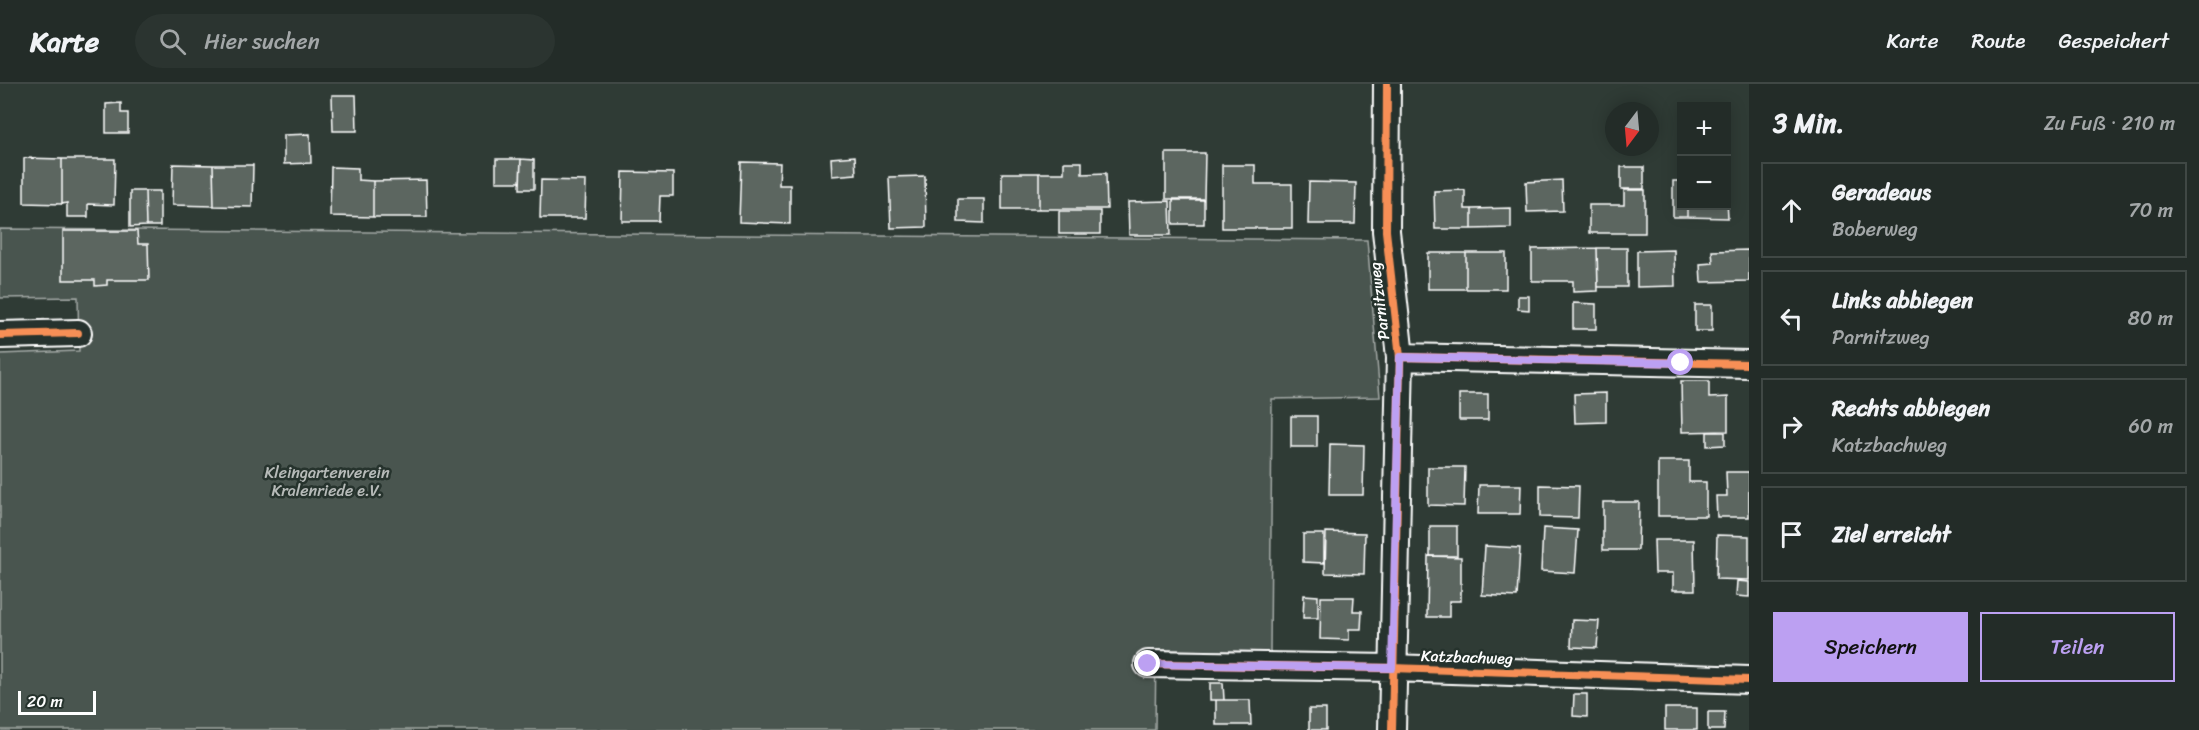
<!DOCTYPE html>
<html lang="de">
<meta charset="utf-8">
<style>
:root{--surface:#232c28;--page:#2b3430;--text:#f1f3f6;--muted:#a3a7a8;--line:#404845;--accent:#bca0f2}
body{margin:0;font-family:Sriracha,sans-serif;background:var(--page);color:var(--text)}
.controls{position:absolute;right:18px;top:18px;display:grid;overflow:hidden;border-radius:0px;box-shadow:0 3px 15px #0003}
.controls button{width:54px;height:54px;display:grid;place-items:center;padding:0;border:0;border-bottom:2px solid var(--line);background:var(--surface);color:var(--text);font:30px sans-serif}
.compass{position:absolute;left:1605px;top:18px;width:54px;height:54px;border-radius:50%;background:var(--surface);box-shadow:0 3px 15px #0003;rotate:196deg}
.scale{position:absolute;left:18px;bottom:15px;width:78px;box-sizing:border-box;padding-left:6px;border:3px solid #fff;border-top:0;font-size:16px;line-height:21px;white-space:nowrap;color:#fff;-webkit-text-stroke:4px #26332d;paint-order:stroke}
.stop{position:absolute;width:18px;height:18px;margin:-14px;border:4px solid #bca0f2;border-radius:50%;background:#fff}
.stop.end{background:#bca0f2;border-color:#fff;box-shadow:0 2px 6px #0008}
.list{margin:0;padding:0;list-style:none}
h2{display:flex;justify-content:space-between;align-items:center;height:78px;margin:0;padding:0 24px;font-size:26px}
h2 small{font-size:20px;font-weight:400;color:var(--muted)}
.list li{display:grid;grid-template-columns:39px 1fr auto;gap:18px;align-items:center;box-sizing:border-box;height:96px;margin:0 12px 12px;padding:0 12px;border:2px solid var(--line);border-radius:0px}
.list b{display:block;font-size:22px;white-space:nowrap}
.list p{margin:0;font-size:20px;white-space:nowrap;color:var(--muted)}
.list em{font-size:20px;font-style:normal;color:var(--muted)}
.actions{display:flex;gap:12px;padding:18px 24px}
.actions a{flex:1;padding:14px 0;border:2px solid var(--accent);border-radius:0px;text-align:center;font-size:21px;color:var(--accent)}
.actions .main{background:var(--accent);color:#111}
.icon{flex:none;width:33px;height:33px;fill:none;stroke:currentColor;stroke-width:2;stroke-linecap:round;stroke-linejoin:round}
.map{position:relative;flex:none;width:1749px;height:646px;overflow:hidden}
header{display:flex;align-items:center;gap:36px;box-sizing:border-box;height:84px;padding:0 30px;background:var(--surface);border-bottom:2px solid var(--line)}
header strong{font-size:28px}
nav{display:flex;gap:33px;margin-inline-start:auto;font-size:21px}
.search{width:420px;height:54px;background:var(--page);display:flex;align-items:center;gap:15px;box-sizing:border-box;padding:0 21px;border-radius:33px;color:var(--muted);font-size:22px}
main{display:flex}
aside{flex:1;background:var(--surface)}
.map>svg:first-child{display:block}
.green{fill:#4a544f;stroke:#a4aaa7;stroke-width:1.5}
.building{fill:#5b6661;stroke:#fff;stroke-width:1.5}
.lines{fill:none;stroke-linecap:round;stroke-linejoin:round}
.street-casing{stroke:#fff;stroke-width:30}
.street{stroke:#26332d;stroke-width:26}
.cycleway-casing{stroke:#26332d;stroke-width:11}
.cycleway{stroke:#f78f57;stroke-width:8}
.route{stroke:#bca0f2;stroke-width:8}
.labels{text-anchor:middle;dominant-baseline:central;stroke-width:5;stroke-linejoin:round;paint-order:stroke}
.street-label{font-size:16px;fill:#fff;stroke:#26332d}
.park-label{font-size:16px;fill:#b7bbb9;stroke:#26332d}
</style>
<header>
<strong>Karte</strong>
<div class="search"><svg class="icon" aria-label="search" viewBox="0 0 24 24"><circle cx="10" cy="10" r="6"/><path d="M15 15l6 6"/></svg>Hier suchen</div>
<nav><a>Karte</a><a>Route</a><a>Gespeichert</a></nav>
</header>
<main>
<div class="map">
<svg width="1749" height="646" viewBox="0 0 1749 646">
<rect width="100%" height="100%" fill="#2f3b35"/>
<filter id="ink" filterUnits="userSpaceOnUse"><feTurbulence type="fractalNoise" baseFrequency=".0167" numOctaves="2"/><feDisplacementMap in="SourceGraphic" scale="12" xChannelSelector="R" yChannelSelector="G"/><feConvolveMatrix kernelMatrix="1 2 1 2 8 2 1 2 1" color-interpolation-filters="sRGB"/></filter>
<g filter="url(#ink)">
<path class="green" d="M 0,145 L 1367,156 L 1380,313 L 1272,315 L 1270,568 L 1156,566 L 1155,646 L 0,646 L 0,270 L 79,267 L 78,213 L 0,214 Z"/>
<path class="building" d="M 332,11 L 356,11 L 357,47 L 333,47 Z
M 121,19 L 121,29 L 128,29 L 128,49 L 106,49 L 106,20 Z
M 310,50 L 311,79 L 284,80 L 284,51 Z
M 1166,69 L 1205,69 L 1204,115 L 1166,115 Z
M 855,72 L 856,90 L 832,92 L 831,74 Z
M 24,74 L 62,75 L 62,120 L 24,119 Z
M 62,75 L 115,75 L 114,121 L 88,120 L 88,133 L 67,133 L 67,119 L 62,120 Z
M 496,75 L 521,75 L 520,98 L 496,98 Z
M 521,75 L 534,76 L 534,105 L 520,105 Z
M 741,78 L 780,79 L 779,101 L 790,101 L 790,140 L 739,138 Z
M 1064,78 L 1082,78 L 1082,90 L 1106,89 L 1107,125 L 1039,125 L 1039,89 L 1064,89 Z
M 173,80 L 213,81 L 214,122 L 172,121 Z
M 213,81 L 253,81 L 252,123 L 214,122 Z
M 1222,81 L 1255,81 L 1255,100 L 1292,100 L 1292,144 L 1222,144 Z
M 331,83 L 358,84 L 358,96 L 373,97 L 373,133 L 330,132 Z
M 1621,83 L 1644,83 L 1644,105 L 1621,105 Z
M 623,88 L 673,89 L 673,112 L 660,112 L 659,137 L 622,137 Z
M 1002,89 L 1039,89 L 1039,125 L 1002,125 Z
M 925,92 L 926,143 L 891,144 L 889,93 Z
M 426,96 L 427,133 L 373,133 L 373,97 Z
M 541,96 L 586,97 L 585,134 L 540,134 Z
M 1562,96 L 1563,127 L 1527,128 L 1526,98 Z
M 1673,97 L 1682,97 L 1682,122 L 1687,122 L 1687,133 L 1673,133 Z
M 1309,98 L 1356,99 L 1355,140 L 1308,140 Z
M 1726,98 L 1728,134 L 1687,133 L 1687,122 L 1726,122 Z
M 1465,106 L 1465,125 L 1472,125 L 1472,145 L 1435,145 L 1434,107 Z
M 1624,106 L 1645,106 L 1645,149 L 1589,149 L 1589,121 L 1624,121 Z
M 130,107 L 145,107 L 146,142 L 130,143 Z
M 145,107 L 160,107 L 160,142 L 146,142 Z
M 958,115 L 984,115 L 984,139 L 958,138 Z
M 1173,116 L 1204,116 L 1204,140 L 1173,140 Z
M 1170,117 L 1171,151 L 1129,151 L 1128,118 Z
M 1511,124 L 1511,144 L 1472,145 L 1472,125 Z
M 1059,127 L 1100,127 L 1100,150 L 1059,150 Z
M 63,147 L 137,147 L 138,160 L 148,160 L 149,196 L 107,196 L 107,201 L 95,202 L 95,196 L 63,196 Z
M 1597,164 L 1598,207 L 1573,208 L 1573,197 L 1532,197 L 1532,165 Z
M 1597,164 L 1627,164 L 1627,203 L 1598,203 Z
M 1674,166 L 1675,202 L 1637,203 L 1637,167 Z
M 1749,166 L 1749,197 L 1701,198 L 1700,180 L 1713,179 L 1712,167 Z
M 1428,169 L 1466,169 L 1466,205 L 1428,205 Z
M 1466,169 L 1506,169 L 1506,205 L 1466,205 Z
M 1518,212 L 1529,212 L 1529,226 L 1518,225 Z
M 1573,219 L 1596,220 L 1596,245 L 1573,245 Z
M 1695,221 L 1712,221 L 1712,247 L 1695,247 Z
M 1681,297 L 1709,297 L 1709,314 L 1728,313 L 1728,347 L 1682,348 Z
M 1606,309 L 1606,338 L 1575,339 L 1574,310 Z
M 1459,310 L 1488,310 L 1488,336 L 1459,336 Z
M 1291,332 L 1317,332 L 1317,363 L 1291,363 Z
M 1707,348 L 1725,348 L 1725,361 L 1707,362 Z
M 1330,360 L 1364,361 L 1363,411 L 1329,411 Z
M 1658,377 L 1689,377 L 1689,398 L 1706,398 L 1706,432 L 1658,432 Z
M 1428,383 L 1465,383 L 1464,422 L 1428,421 Z
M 1726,388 L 1749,388 L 1749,433 L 1717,433 L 1716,412 L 1727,412 Z
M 1479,401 L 1521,401 L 1520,430 L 1478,430 Z
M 1540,401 L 1579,402 L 1578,434 L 1540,433 Z
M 1603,418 L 1639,418 L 1638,466 L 1603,466 Z
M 1430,442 L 1457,442 L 1457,472 L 1430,472 Z
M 1543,444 L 1578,446 L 1575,489 L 1541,487 Z
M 1326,448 L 1365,449 L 1364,490 L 1325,489 Z
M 1303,450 L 1324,450 L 1324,479 L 1303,478 Z
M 1717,451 L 1749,452 L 1749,496 L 1716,495 Z
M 1654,456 L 1694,456 L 1695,506 L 1673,506 L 1673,489 L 1655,489 Z
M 1485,462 L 1520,464 L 1517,513 L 1482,511 Z
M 1428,472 L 1461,473 L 1461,517 L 1449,517 L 1449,533 L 1427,533 Z
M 1737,497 L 1749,498 L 1749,513 L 1736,512 Z
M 1304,511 L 1318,512 L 1318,534 L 1303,534 Z
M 1321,513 L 1354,513 L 1353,527 L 1362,527 L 1361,545 L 1349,545 L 1349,556 L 1320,555 Z
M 1572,536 L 1599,537 L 1597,564 L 1571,563 Z
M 1210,599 L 1223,599 L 1224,616 L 1210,616 Z
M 1574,610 L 1587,610 L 1587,633 L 1573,632 Z
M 1216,616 L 1250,616 L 1251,641 L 1216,641 Z
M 1665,624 L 1697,624 L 1697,646 L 1665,646 Z
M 1309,625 L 1326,625 L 1326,646 L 1309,646 Z
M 1708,628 L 1725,628 L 1724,646 L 1708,646 Z"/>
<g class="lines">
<defs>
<path id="street" d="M 1387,0 L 1386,147 L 1400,273 L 1392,646
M 0,251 L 78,249
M 1400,273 L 1749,280
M 1148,580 L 1392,584 L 1749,596"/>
</defs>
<use href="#street" class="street-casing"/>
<use href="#street" class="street"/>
<defs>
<path id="cycleway" d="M 1387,0 L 1386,147 L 1400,273 L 1392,646
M 0,251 L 78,249
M 1400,273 L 1749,280
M 1148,580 L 1392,584 L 1749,596"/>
</defs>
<use href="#cycleway" class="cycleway-casing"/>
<use href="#cycleway" class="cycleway"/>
</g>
</g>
<g class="lines" filter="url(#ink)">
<path class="route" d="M 1148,580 L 1392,584 L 1400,273 L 1681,279"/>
</g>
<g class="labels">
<g class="street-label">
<text transform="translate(1379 217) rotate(-97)">Parnitzweg</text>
<text transform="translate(1467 573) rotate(2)">Katzbachweg</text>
</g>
<g class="park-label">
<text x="327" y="388">Kleingartenverein<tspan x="327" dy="18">Kralenriede e.V.</tspan></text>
</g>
</g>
</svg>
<div class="controls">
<button>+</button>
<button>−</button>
</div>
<svg class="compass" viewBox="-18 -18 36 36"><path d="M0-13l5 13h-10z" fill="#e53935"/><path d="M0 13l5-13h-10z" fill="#a3a7a8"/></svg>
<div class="scale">20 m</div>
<div class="stop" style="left:1681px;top:279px"></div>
<div class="stop end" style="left:1148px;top:580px"></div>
</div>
<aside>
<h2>3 Min.<small>Zu Fuß · 210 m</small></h2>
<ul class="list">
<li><svg class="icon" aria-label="ahead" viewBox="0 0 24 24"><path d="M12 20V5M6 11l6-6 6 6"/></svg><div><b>Geradeaus</b><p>Boberweg</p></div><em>70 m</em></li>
<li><svg class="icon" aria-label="left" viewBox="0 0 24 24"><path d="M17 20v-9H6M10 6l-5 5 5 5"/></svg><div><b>Links abbiegen</b><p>Parnitzweg</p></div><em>80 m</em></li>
<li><svg class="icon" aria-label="right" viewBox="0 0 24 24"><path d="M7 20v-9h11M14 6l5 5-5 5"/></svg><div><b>Rechts abbiegen</b><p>Katzbachweg</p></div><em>60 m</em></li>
<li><svg class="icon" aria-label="arrive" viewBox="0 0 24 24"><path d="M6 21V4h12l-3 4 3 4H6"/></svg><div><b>Ziel erreicht</b></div></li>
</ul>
<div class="actions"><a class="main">Speichern</a><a>Teilen</a></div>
</aside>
</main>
